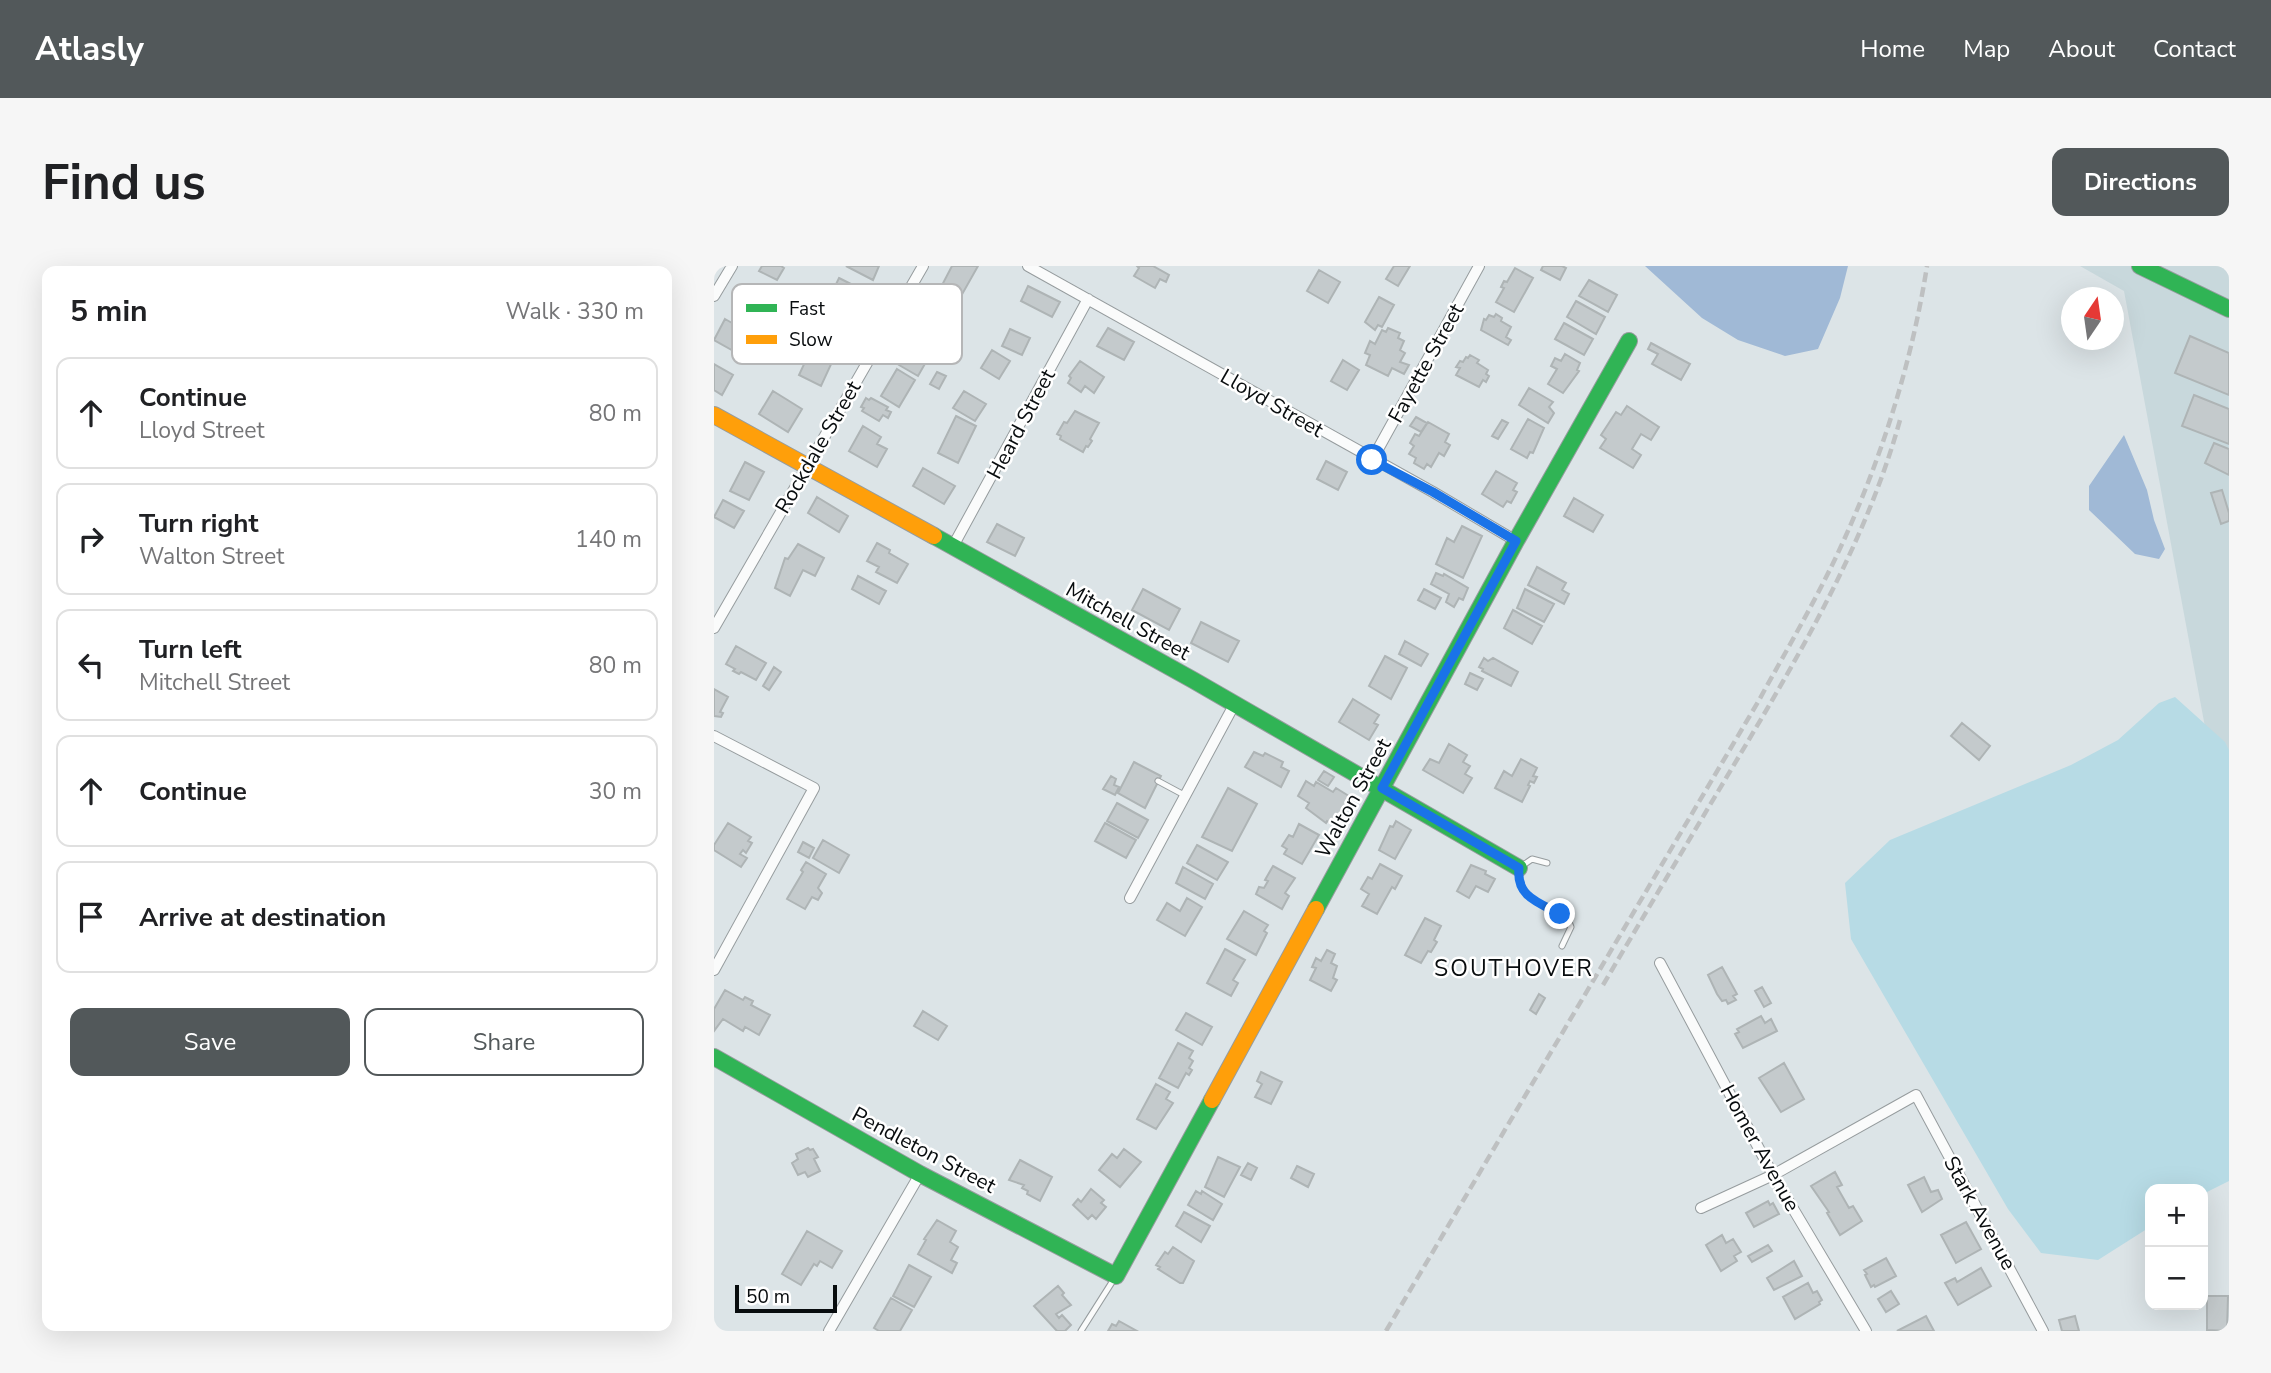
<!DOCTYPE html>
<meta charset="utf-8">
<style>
:root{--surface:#fff;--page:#f6f6f6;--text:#202124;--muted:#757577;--line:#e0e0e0;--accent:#52585a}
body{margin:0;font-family:"Nunito Sans",sans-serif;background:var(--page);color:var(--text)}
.controls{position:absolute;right:21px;bottom:21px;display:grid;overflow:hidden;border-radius:14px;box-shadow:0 7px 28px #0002}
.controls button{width:63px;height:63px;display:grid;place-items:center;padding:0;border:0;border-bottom:2px solid var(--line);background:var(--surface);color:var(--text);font:35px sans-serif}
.compass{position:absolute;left:1347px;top:21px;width:63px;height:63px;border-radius:50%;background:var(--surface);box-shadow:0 7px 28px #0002;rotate:13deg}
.scale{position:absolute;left:21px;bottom:18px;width:102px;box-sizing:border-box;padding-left:7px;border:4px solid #080c0e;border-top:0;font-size:19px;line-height:24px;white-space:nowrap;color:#080c0e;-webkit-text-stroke:5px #fff;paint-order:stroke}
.stop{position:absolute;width:21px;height:21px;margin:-16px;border:5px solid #1a73e8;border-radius:50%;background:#fff}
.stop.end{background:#1a73e8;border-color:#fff;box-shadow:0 2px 7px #0008}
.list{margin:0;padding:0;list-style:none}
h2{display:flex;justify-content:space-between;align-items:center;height:91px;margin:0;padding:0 28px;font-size:30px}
h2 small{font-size:23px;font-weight:400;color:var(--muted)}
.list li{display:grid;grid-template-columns:46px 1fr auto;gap:21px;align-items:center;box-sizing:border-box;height:112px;margin:0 14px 14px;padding:0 14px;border:2px solid var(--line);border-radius:14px}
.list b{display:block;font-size:26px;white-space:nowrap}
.list p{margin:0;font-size:23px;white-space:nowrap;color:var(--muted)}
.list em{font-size:23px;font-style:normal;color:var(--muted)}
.actions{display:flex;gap:14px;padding:21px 28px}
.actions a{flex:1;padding:16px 0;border:2px solid var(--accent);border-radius:14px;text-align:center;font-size:24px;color:var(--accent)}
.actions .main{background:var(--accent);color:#fff}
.icon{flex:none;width:38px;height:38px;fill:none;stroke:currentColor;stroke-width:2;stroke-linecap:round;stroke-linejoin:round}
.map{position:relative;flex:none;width:1515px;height:1065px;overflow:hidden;border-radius:14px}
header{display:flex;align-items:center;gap:42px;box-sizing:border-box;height:98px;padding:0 35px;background:var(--accent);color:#fff}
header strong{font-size:33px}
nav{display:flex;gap:38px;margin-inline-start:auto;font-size:24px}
.intro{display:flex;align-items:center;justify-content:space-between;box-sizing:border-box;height:168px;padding:0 42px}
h1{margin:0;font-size:49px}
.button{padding:18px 32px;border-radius:14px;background:var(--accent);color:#fff;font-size:24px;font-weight:700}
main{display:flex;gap:42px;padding:0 42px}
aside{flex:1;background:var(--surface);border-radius:14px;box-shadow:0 7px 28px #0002}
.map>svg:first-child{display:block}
.built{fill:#c8d8dc}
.green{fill:#b7dbe5}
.water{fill:#a0b9d6}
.building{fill:#c4cacc;stroke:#aeb4b5;stroke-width:2}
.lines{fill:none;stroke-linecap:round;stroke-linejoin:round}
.lane-casing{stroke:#969c9e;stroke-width:7}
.street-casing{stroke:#969c9e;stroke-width:12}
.fast-casing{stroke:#969c9e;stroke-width:18}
.slow-casing{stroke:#969c9e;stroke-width:18}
.lane{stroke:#fafbfb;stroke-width:5}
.street{stroke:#fafbfb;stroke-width:10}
.fast{stroke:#30b455;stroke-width:16}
.slow{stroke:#ff9f0a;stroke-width:16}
.rail{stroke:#bec0c1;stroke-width:4.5;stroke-dasharray:10 5;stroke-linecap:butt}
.route{stroke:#1a73e8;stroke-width:9}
.labels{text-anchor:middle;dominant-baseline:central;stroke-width:5;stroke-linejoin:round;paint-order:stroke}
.street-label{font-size:21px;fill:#080c0e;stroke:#fff}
.neighbourhood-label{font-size:23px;letter-spacing:2px;fill:#080c0e;stroke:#fff}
.key{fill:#fff;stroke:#b5b6b7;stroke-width:2}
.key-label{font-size:19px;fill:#080c0e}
</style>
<header>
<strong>Atlasly</strong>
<nav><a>Home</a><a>Map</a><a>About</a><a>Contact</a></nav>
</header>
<div class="intro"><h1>Find us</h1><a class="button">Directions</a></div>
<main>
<aside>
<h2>5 min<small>Walk · 330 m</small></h2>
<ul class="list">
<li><svg class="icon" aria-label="ahead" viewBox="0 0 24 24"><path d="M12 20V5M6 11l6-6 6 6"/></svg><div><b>Continue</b><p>Lloyd Street</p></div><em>80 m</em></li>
<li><svg class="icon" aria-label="right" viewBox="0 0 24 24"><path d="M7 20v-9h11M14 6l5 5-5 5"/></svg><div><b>Turn right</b><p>Walton Street</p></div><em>140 m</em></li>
<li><svg class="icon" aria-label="left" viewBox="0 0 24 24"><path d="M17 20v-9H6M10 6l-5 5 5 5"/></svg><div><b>Turn left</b><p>Mitchell Street</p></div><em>80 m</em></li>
<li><svg class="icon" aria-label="ahead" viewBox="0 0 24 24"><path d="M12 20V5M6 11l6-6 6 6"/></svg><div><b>Continue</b></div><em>30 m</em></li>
<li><svg class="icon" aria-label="arrive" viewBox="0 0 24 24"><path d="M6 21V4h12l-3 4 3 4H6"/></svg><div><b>Arrive at destination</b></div></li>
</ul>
<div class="actions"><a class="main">Save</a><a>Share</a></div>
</aside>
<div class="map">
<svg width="1515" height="1065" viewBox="0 0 1515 1065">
<rect width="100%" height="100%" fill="#dce4e7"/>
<path class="built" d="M 1366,0 L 1515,0 L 1515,500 L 1491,461 L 1410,25 Z"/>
<path class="green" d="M 1461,431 L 1511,476 L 1515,484 L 1515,915 L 1489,928 L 1489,923 L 1436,923 L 1436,961 L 1384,994 L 1327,987 L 1294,943 L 1137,673 L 1131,617 L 1176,574 L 1357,499 L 1404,474 L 1445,437 Z"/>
<path class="water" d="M 931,0 L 1134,0 L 1126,32 L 1104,83 L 1071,90 L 1024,74 L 988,52 Z
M 1410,169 L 1433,224 L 1440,254 L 1451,283 L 1445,293 L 1421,288 L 1375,244 L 1375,220 Z"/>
<path class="building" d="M 48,0 L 67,0 L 70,2 L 63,14 L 45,5 Z
M 132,0 L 165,0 L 159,14 Z
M 238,0 L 264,0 L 246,32 L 227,21 Z
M 423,0 L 439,0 L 455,9 L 452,16 L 446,13 L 441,22 L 420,10 L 425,2 Z
M 680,0 L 696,0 L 684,20 L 672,13 Z
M 829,0 L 848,0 L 852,2 L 846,14 L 827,4 Z
M 801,2 L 819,12 L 800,46 L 782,36 L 790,22 L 787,21 L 790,15 L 793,16 Z
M 605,4 L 626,16 L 614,37 L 593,25 Z
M 125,12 L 147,23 L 133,52 L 111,41 Z
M 875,14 L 903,29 L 894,46 L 865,30 Z
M 314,20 L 346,36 L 338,51 L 307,35 Z
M 665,31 L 680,39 L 668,61 L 664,59 L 661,64 L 651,56 Z
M 862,35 L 891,51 L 882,68 L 853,51 Z
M 782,48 L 788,52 L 787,55 L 797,61 L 792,71 L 797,74 L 794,79 L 767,64 L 770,53 L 772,54 L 775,49 L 780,51 Z
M 11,53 L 43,71 L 37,81 L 29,77 L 23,87 L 0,74 Z
M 850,57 L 879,73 L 870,89 L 841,73 Z
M 394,62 L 420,76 L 410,94 L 383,80 Z
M 674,62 L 686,67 L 684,72 L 690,75 L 686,84 L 691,87 L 686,96 L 695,99 L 690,108 L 678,102 L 674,110 L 652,99 L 656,89 L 651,87 L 656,75 L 661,78 L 668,64 L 672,66 Z
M 296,63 L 316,72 L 308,89 L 288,80 Z
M 1476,70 L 1515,87 L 1515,129 L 1461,107 Z
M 202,71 L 220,82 L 204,110 L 185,99 Z
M 937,77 L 976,98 L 967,114 L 938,98 L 944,88 L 934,83 Z
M 97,83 L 119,94 L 107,120 L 85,109 Z
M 278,84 L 296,95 L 285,113 L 267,102 Z
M 851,88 L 866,97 L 863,104 L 865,105 L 849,127 L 834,118 L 843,103 L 837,100 L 841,92 L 847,95 Z
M 756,89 L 765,94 L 763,97 L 774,104 L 772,108 L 775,110 L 772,116 L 769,114 L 765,121 L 742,109 L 746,102 L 742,101 L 746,95 L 749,96 L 752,91 L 754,92 Z
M 629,94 L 645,104 L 633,124 L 617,115 Z
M 366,95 L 390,111 L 380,127 L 371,120 L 367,126 L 354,117 L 357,112 L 355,110 Z
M 0,98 L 19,109 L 8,129 L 0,124 Z
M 183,103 L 201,114 L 185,141 L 167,130 Z
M 223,106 L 232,110 L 225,123 L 216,118 Z
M 815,122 L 839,136 L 835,141 L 840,147 L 834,157 L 805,139 Z
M 59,125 L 88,143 L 74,166 L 45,148 Z
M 250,125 L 272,138 L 261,155 L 239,142 Z
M 1480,129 L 1515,143 L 1515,178 L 1468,160 Z
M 152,132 L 155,134 L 157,132 L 174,141 L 172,144 L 177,146 L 174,152 L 169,149 L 165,155 L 148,145 L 150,142 L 147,141 Z
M 913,140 L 945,161 L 937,174 L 927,168 L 918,183 L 927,189 L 919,202 L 886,182 L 892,173 L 887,169 L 902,146 L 907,149 Z
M 361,145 L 385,157 L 376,173 L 378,175 L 374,181 L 372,180 L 369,186 L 346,173 L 347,170 L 343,168 L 350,156 L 353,157 Z
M 242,150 L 262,160 L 244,197 L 224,187 Z
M 702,151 L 713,157 L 707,166 L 696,160 Z
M 814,153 L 830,162 L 819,187 L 816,186 L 813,192 L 797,183 Z
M 788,154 L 794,157 L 784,173 L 778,170 Z
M 714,156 L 735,168 L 731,176 L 736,179 L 730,190 L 725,187 L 717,201 L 713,198 L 710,203 L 700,197 L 702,192 L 695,188 L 700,180 L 696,177 L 701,168 L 705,170 Z
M 149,160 L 167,171 L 163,178 L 173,183 L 163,201 L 135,185 Z
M 1500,177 L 1515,183 L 1515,209 L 1491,197 Z
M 612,195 L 633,206 L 624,224 L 603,213 Z
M 31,196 L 50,206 L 35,234 L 16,225 Z
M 209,202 L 241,220 L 230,238 L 199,220 Z
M 782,205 L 803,217 L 799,224 L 803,226 L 797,237 L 793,235 L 789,241 L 768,228 Z
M 1508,224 L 1515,247 L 1515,255 L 1507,258 L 1497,227 Z
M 103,231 L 134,250 L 125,266 L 94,247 Z
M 860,232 L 889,249 L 879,266 L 850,250 Z
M 9,234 L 30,245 L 20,262 L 0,251 Z
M 283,258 L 310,272 L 301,290 L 273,276 Z
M 748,260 L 768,270 L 749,312 L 722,298 L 733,272 L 740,276 Z
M 163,277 L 176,284 L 175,287 L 194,298 L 183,317 L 162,306 L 165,301 L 153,295 Z
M 84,278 L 110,292 L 101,310 L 89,304 L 76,330 L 61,322 L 71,292 L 74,293 Z
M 823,301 L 852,317 L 848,324 L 855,328 L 850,338 L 814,319 Z
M 722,307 L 729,310 L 730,308 L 754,322 L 749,334 L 745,332 L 740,341 L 732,336 L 735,328 L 717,318 Z
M 144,310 L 172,325 L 165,338 L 138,323 Z
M 429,323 L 466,343 L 455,364 L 418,344 Z
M 710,323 L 727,332 L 721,343 L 704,334 Z
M 811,323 L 840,338 L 830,356 L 803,342 Z
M 799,344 L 828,360 L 818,378 L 790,362 Z
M 487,356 L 525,375 L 514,396 L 477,377 Z
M 691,375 L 714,388 L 707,400 L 685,388 Z
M 22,380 L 52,397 L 42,414 L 27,406 L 25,408 L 19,405 L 21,403 L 12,398 Z
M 671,390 L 693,402 L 677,433 L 655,420 Z
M 770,392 L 774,395 L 779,392 L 804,406 L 797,420 L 768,405 L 769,403 L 765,401 Z
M 60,401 L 67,406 L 55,424 L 49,420 Z
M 756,407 L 769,413 L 763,424 L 751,418 Z
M 0,423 L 14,431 L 6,446 L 9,447 L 7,451 L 0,450 Z
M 639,433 L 665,449 L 660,457 L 664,459 L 655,474 L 625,456 Z
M 1248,457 L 1276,480 L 1265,494 L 1237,470 Z
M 735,478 L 753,489 L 749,496 L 756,500 L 751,508 L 758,512 L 749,527 L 709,504 L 716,493 L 725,497 Z
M 540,486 L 549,490 L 551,487 L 569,496 L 567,501 L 575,505 L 567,521 L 531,501 Z
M 807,493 L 823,502 L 819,510 L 823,511 L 820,517 L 816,515 L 814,519 L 816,520 L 808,536 L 781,522 L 790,505 L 798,510 Z
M 420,496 L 447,510 L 431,542 L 404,527 Z
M 610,505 L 620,511 L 614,520 L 604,514 Z
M 397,510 L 402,513 L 400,519 L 405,521 L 401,529 L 389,523 Z
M 592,515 L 600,520 L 602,516 L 619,526 L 622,522 L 638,532 L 621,559 L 613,555 L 612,557 L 592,542 L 595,537 L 584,530 Z
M 514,522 L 543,538 L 518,585 L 488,571 Z
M 403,537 L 434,554 L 424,572 L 393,555 Z
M 682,555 L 697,564 L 681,593 L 665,584 L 676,560 L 679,561 Z
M 14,557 L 37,571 L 34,575 L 38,577 L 32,587 L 29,584 L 26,588 L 33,592 L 27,601 L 0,584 L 0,579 Z
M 391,557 L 422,574 L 412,592 L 381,575 Z
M 585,558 L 605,569 L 588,598 L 570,588 L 573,583 L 568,580 L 575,569 L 579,571 Z
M 109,574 L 135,589 L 125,607 L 99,592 Z
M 89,576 L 100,582 L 95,592 L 84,586 Z
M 483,579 L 514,596 L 503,614 L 473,597 Z
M 92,596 L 112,608 L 104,622 L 108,627 L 104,634 L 98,631 L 91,643 L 73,633 L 89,606 L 87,604 Z
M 666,598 L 688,610 L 681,623 L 678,621 L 663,648 L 648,640 L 655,628 L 647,623 L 654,611 L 658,613 Z
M 757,599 L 772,605 L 771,608 L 781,613 L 774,626 L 762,620 L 755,632 L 743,625 Z
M 559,600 L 581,612 L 571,627 L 575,630 L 568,643 L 542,628 L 545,621 L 550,622 L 554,615 L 551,614 Z
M 469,601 L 499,618 L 491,633 L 462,617 Z
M 473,632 L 488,641 L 471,670 L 443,654 L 453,637 L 466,645 Z
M 530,645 L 554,659 L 550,665 L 553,667 L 542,689 L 513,673 Z
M 711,652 L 727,660 L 720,674 L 723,676 L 717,686 L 714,685 L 707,697 L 691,689 Z
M 511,683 L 531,694 L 519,714 L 524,717 L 517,730 L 493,717 Z
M 613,684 L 621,688 L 617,697 L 623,700 L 619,712 L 623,714 L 617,725 L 596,714 L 602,702 L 598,701 L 602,692 L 607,695 Z
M 1008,701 L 1023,728 L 1019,730 L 1022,734 L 1014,738 L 1012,734 L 1008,735 L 1003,728 L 994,709 Z
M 1048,721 L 1057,737 L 1050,741 L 1041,725 Z
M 11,724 L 29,734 L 31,731 L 39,735 L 37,739 L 56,749 L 45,769 L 31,761 L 29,765 L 9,753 L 0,765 L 0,743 Z
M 825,728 L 831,732 L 822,748 L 816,744 Z
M 209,745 L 233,760 L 224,774 L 200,760 Z
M 472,747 L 498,761 L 488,779 L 462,764 Z
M 1047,750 L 1051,757 L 1057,753 L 1063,765 L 1029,782 L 1021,768 L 1025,766 L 1023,763 Z
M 464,777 L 479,785 L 475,792 L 479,795 L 475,802 L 478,804 L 475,809 L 472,807 L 464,822 L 445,812 Z
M 1070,797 L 1090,833 L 1067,846 L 1045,812 Z
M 547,806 L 568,816 L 557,838 L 541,831 L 548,818 L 543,815 Z
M 442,818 L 456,826 L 452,833 L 459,837 L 442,863 L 423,853 Z
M 94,882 L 96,884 L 99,883 L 104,891 L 100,893 L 106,905 L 94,911 L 91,906 L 84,909 L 78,897 L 84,893 L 82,888 Z
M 410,883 L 427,896 L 406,921 L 385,904 L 398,888 L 403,892 Z
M 504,891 L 526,901 L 510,931 L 491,921 Z
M 306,894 L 338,911 L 326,935 L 313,928 L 314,925 L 308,922 L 310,919 L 295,914 Z
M 534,897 L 543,902 L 537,914 L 527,909 Z
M 583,900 L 600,908 L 594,921 L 577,912 Z
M 1121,906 L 1128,919 L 1123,921 L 1135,942 L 1139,940 L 1148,955 L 1126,969 L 1113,947 L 1115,946 L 1097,920 Z
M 1210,911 L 1217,926 L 1224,924 L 1228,933 L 1208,946 L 1194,919 Z
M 377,923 L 390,934 L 387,937 L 392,941 L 382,953 L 378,949 L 374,953 L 359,939 L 364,933 L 367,936 Z
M 482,925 L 487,928 L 488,925 L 508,938 L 499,954 L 474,939 Z
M 1054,935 L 1056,939 L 1059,937 L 1065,948 L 1040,961 L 1032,947 Z
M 470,946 L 496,960 L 487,976 L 462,960 Z
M 223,954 L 242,965 L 236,976 L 244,981 L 237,994 L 243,997 L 238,1007 L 204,988 L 212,974 L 210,973 Z
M 1252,956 L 1267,983 L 1242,997 L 1227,969 Z
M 93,965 L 128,985 L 118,1002 L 106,995 L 103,1000 L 100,998 L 87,1019 L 68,1008 Z
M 1008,969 L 1012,977 L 1019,973 L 1027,986 L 1020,990 L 1023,995 L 1007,1005 L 992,979 Z
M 1054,979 L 1058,985 L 1038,996 L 1034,990 Z
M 459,981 L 480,995 L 469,1017 L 466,1017 L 444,1003 L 446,1001 L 442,999 L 451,986 L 454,988 Z
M 1172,992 L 1182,1010 L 1161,1021 L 1160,1019 L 1157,1021 L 1151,1009 L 1153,1008 L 1150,1004 Z
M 1080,995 L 1088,1010 L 1060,1024 L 1053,1012 Z
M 195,999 L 217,1011 L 200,1041 L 179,1030 Z
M 1267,1002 L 1277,1020 L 1244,1039 L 1231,1017 L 1241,1012 L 1243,1016 Z
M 1094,1017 L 1099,1027 L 1103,1025 L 1108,1034 L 1105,1036 L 1106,1038 L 1081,1053 L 1069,1031 Z
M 344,1020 L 350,1027 L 348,1029 L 357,1039 L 342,1048 L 345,1052 L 348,1049 L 357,1059 L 351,1065 L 343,1065 L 320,1040 Z
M 1177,1025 L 1185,1038 L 1172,1046 L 1164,1033 Z
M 1493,1030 L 1514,1030 L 1513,1065 L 1493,1064 Z
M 177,1032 L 198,1044 L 186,1065 L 165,1065 L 160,1062 Z
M 1212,1050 L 1220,1065 L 1183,1065 Z
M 1361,1050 L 1365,1065 L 1348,1065 L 1345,1054 Z
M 405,1055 L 423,1065 L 394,1065 L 398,1058 L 402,1060 Z"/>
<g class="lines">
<defs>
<path id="lane" d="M 444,515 L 472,530
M 833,597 L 818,593 L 805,602 C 801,634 831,637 854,654 L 857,661 L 848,680
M 367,1065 L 400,1013"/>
<path id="street" d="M 314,0 L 719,226 L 802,275
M 0,30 L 18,0
M 658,194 L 765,0
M 238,282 L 374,33
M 0,362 L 209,0
M 0,470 L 100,522 L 0,704
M 416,632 L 520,439
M 946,697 L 1059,909 L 1152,1065
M 987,942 L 1059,909 L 1202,829 L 1329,1065
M 115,1065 L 206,908"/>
<path id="fast" d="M 1426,0 L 1515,43
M 220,270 L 479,414 L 805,602
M 602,643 L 802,275 L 915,75
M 0,791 L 206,908 L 402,1010 L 498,834"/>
<path id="slow" d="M 0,149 L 220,270
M 498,834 L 602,643"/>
</defs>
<use href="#lane" class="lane-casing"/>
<use href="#street" class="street-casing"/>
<use href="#fast" class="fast-casing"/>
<use href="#slow" class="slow-casing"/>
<use href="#lane" class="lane"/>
<use href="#street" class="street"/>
<use href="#fast" class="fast"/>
<use href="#slow" class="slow"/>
<path class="rail" d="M 889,719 C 935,641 981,564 1027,487 C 1090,381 1153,273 1186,154
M 672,1065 L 1044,436 C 1073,383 1104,331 1129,276 C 1169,188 1198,95 1213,0"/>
</g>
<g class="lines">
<path class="route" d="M 658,194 L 719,226 L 802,275 L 668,522 L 805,602 C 802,630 823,636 846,648"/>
</g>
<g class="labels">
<g class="street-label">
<text transform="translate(712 97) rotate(-61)">Fayette Street</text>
<text transform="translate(558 137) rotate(30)">Lloyd Street</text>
<text transform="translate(307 158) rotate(-62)">Heard Street</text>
<text transform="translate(104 181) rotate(-60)">Rockdale Street</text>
<text transform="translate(414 355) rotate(29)">Mitchell Street</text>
<text transform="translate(639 532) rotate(-61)">Walton Street</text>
<text transform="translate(1046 882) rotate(61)">Homer Avenue</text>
<text transform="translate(210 884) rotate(28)">Pendleton Street</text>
<text transform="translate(1266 947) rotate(61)">Stark Avenue</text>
</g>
<g class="neighbourhood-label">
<text x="800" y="702">SOUTHOVER</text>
</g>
</g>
<rect x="18" y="18" width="230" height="80" rx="10" class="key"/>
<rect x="32" y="38" width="31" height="8" fill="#30b455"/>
<rect x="32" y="69" width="31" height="9" fill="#ff9f0a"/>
<g class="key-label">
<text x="75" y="49">Fast</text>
<text x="75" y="80">Slow</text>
</g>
</svg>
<div class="controls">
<button>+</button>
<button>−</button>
</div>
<svg class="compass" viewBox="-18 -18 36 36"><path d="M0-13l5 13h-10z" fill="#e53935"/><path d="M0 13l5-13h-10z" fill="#757577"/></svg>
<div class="scale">50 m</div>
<div class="stop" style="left:658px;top:194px"></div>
<div class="stop end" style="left:846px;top:648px"></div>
</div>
</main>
